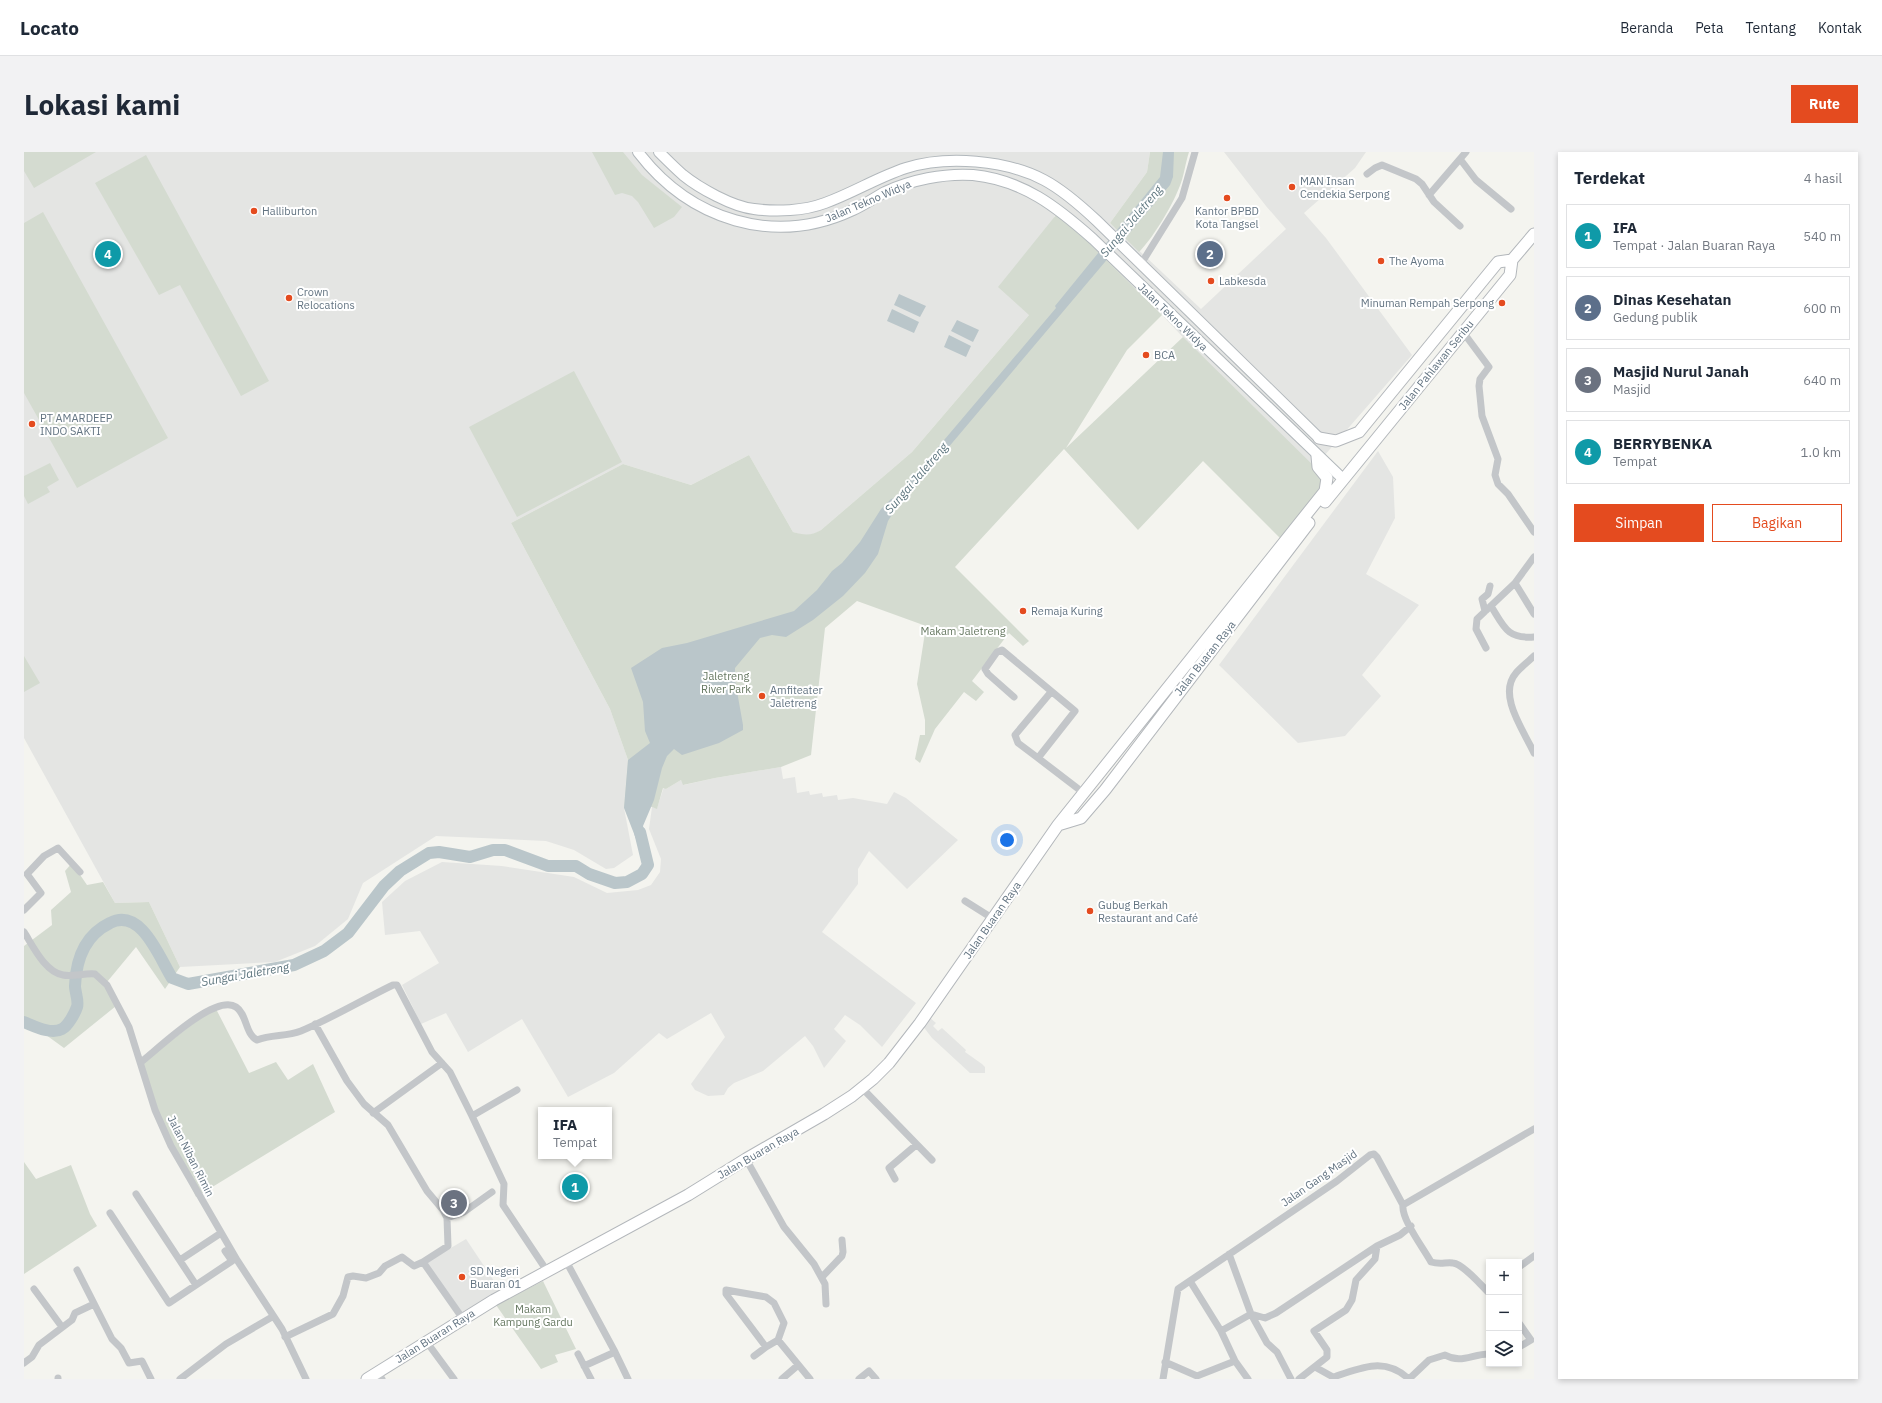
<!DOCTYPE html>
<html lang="id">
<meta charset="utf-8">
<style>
:root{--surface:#fff;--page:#f2f2f3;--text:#1f2937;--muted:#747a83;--line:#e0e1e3;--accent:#e44b1f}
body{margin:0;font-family:"IBM Plex Sans",sans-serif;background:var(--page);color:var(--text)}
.controls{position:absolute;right:12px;bottom:12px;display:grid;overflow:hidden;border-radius:0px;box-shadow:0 2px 6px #0003}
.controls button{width:36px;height:36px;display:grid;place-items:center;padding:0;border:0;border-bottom:1px solid var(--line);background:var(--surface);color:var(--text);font:20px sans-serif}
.you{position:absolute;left:983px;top:688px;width:14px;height:14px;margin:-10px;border:3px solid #fff;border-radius:50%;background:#1a73e8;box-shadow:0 0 0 6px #1a73e833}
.badge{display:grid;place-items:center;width:26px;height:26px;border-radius:50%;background:var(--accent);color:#fff;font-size:13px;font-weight:700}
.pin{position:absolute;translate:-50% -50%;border:2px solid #fff;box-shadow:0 1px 4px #0006}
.popup{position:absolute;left:514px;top:955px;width:74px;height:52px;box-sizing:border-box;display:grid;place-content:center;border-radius:0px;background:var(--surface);filter:drop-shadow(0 1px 3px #0005);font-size:13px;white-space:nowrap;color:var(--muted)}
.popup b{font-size:15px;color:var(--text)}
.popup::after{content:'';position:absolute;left:50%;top:100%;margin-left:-8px;border:8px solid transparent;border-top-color:var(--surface)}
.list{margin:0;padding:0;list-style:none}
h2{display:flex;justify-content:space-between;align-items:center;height:52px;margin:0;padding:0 16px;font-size:17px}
h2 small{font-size:13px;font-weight:400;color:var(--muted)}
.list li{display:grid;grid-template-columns:26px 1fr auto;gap:12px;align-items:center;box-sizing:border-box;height:64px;margin:0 8px 8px;padding:0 8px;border:1px solid var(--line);border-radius:0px}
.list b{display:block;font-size:15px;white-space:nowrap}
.list p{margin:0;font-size:13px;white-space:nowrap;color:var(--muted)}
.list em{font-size:13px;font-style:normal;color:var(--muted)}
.actions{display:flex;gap:8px;padding:12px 16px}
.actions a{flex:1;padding:9px 0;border:1px solid var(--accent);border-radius:0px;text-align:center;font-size:14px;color:var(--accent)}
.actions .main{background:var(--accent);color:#fff}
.icon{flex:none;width:22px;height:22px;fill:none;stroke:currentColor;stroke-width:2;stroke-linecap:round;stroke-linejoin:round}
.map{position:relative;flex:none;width:1510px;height:1227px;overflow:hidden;border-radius:0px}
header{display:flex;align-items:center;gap:24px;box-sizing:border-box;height:56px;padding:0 20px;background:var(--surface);border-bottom:1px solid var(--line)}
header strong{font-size:19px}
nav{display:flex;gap:22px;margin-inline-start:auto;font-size:14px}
.intro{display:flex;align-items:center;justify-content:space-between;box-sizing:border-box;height:96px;padding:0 24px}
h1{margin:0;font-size:28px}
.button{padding:10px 18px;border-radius:0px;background:var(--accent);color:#fff;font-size:14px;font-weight:700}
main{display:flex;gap:24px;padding:0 24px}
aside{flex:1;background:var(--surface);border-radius:0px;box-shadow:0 2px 6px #0003}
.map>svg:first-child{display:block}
.built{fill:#e4e5e3}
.green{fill:#d4dbd0}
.water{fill:#bac6ca}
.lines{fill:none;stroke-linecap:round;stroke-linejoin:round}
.river{stroke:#bac6ca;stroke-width:12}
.secondary-casing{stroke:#b2b8bc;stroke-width:12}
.primary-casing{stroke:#b3b7bb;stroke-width:13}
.street{stroke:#c3c6c9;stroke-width:7}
.secondary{stroke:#fff;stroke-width:10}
.primary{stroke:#fff;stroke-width:11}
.poi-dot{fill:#e44b1f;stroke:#fff;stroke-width:1.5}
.labels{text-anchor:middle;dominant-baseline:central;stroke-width:4;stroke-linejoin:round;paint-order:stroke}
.poi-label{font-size:11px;fill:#627381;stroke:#fff;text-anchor:start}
.street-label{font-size:11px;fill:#627381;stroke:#fff}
.park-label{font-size:11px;fill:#667861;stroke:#fff}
.water-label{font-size:12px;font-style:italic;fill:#5e767f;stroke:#fff}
</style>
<header>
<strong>Locato</strong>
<nav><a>Beranda</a><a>Peta</a><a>Tentang</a><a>Kontak</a></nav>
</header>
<div class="intro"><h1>Lokasi kami</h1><a class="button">Rute</a></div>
<main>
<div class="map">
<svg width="1510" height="1227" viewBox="0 0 1510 1227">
<rect width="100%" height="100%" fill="#f4f4ef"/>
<path class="built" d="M 0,0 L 1126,0 L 1123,20 L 1086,71 L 1177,157 L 1262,77 L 1242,54 L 1200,0 L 1342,0 L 1331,16 L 1280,61 L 1302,86 L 1388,203 L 1286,320 L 1138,163 L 1063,89 L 1031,63 L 1005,163 L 888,300 L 797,378 L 789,383 L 779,383 L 769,380 L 725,303 L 667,333 L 599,312 L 487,371 L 586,557 L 604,608 L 600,656 L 609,703 L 590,716 L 582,717 L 550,698 L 522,689 L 412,684 L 339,731 L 324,767 L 291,794 L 251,810 L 156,815 L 125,750 L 91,751 L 0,586 Z
M 1354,299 L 1369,325 L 1371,366 L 1342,422 L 1395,453 L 1338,523 L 1357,544 L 1321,584 L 1274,591 L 1195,513 Z
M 757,615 L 759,627 L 771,625 L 773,641 L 785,639 L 786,643 L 798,641 L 799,645 L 813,643 L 814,648 L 829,646 L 863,652 L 870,640 L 882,646 L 934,688 L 883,737 L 845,699 L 834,717 L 834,732 L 798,780 L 892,851 L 858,895 L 836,873 L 821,863 L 810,877 L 822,889 L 800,916 L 789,894 L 781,884 L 739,919 L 710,931 L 704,936 L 700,943 L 684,944 L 671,938 L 667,932 L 701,885 L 687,861 L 643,887 L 635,881 L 590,921 L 544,945 L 498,867 L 444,900 L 422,861 L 397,872 L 378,833 L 415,811 L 396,779 L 361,783 L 358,750 L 381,729 L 418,710 L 478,714 L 550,725 L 583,741 L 614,738 L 627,733 L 636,720 L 637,707 L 625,677 L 628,655 L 633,656 L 640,635 L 642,637 L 657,628 L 660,633 L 691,626 Z
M 905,865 L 912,871 L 909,874 L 914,879 L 918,876 L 942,898 L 941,900 L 958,912 L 961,915 L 961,921 L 946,921 L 908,886 L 898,873 Z
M 442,1087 L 476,1138 L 434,1163 L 400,1112 Z"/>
<path class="green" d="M 0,0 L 72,0 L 10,36 L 0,19 Z
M 568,0 L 599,0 L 618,23 L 658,55 L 650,65 L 630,76 L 614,50 L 608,44 L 598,41 L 591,43 Z
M 1126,0 L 1165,0 C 1161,12 1160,25 1155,36 C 1147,56 1129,86 1115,100 L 1086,71 L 1123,20 Z
M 122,3 L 245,229 L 217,244 L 156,133 L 135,143 L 71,31 Z
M 19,60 L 144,286 L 53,336 L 0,241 L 0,71 Z
M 1032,63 L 1063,89 L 1138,163 L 1103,198 L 1042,296 L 1159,185 L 1297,321 L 1298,334 L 1258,388 L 1179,309 L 1114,378 L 1040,297 L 931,415 L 1005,489 L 999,494 L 985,481 L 948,529 L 960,540 L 952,549 L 940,540 L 911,577 L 896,611 L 891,607 L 896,583 L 901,583 L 901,568 L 893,532 L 902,474 L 833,449 L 801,476 L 787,603 L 757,615 L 691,626 L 659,633 L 657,628 L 642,637 L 639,636 L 633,657 L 628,655 L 600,656 L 604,608 L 586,557 L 487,371 L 599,312 L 667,333 L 725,303 L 769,380 C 780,383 787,384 797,378 L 888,300 L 1005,163 L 974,135 Z
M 550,219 L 598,310 L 493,365 L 445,275 Z
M 26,311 L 35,328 L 23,335 L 26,340 L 4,352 L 0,344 L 0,324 Z
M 0,504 L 16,531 L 0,540 Z
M 48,711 L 63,733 L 79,730 L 91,751 L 125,750 L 156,815 L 141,837 L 112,795 L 83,830 L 92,854 L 40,896 L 0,867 L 0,794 L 28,773 L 27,758 L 47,740 L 41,719 Z
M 191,855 L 225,921 L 252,910 L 264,928 L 289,912 L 311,960 L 172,1045 L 143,986 L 118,911 Z
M 0,1010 L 12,1027 L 47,1013 L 66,1062 L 73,1074 L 0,1122 Z
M 519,1129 L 552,1197 L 531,1203 L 534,1210 L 517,1217 L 472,1153 Z"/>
<path class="water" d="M 1139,0 L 1150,0 L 1149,25 L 1146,33 L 869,361 L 864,369 L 854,402 L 841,421 L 819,444 L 789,468 L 762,485 L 748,483 L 736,486 L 711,516 L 711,528 L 719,573 L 719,578 L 695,591 L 658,603 L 650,597 L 643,604 L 638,616 L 630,648 L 619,674 L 624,696 L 614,692 L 600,656 L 604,608 L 626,591 L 621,579 L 619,550 L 607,516 L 638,496 L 663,491 L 770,459 L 793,438 L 808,419 L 818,411 L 836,390 L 857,357 L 867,347 L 871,346 L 1032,156 L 1031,154 L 1136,25 Z
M 875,142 L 902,154 L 896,165 L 870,153 Z
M 868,157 L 895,170 L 890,181 L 863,169 Z
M 933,168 L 955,178 L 949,190 L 927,179 Z
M 925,183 L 947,194 L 942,205 L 920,195 Z"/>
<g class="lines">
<path class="river" d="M 0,870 C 10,874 27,883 38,877 C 44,874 51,861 53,855 C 55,849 51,840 51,834 C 52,808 61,783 86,771 C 117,755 135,805 148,826 L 164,832 L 270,813 L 300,799 L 324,781 L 360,734 L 376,719 L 405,701 L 415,700 L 446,705 L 469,698 L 481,698 L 524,714 L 552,714 L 565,722 L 591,731 L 603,730 L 618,722 L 624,713 L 616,680"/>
<defs>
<path id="secondary" d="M 614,0 C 666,68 750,95 829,58 C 840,53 850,46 861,40 C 887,28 920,21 949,23 C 999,28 1033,55 1069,87 L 1319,327
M 635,0 C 643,8 651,16 659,23 C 675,36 709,55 730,57 C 752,60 780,59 801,51 C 829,41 854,25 882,16 C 923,3 982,8 1020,28 C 1039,38 1057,54 1073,69 L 1295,286"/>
<path id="primary" d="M 1295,286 L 1312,289 L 1335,280 L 1474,110 L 1488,108
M 1301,350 L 1486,123 L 1488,108 L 1510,82
M 1034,673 L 1057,666 L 1081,638 L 1285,371
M 343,1227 L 470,1148 L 664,1043 L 722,1007 L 800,962 L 828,944 L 849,927 L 865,911 L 896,871 L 1034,673 L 1301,339 L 1303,326 L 1294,315 L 1293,304"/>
</defs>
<use href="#secondary" class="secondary-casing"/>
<use href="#primary" class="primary-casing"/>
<path class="street" d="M 1436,7 L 1452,28 L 1487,57
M 1343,22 L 1351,16 L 1358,13 L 1392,27 L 1398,32 L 1410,50 L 1436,74
M 1405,43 L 1442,0
M 1117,112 L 1158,46 L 1171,0
M 1439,180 L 1465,215 L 1456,227 L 1455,234 L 1458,264 L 1474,307 L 1471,323 L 1474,332 L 1484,342 L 1510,380
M 1491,431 L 1510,462
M 1467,454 C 1480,475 1483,487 1510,485
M 1461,459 L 1458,447 L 1464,442 L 1466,434
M 1462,496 L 1452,477 L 1453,467 L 1491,431 L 1510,405
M 1510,504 C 1504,510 1497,515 1492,521 C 1473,543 1500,579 1510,601
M 990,545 L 964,522 L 961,517 L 973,500 L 978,498 L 1051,559 L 1014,606 L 1061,642
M 1014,606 L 994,591 L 991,583 L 1027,540
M 941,749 L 968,766
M 0,758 L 17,741 L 3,722 L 20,704 L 34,696 L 56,720
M 0,780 C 9,794 21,820 39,823 C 49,825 60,821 71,822 L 83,833 L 105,875 L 131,958 L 147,994 L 213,1108 L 258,1177 L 282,1227
M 291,872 L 323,929 L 340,952 L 364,973 L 403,1039 L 419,1058 L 423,1066 L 424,1094 L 399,1110 L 439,1167
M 117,910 C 134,897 191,841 212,855 C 223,862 221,882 233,888 C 248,882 262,885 277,879 C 308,866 338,848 369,833 L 373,833 L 408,900 L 426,920 L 448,964 L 480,1032 L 479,1053 L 523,1119
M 838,936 L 908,1008
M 349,961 L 418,911
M 448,964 L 493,938
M 722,1007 L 760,1075 L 790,1112 L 801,1132 L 802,1152
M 871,1027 L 865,1016 L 892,993
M 112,1042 L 172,1133
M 1379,1053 C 1377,1067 1400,1097 1407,1110 C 1417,1113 1421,1110 1429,1111 C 1439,1112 1457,1133 1465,1141
M 86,1061 L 145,1151 L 208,1109 L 201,1099
M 423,1066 L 440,1060 L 468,1040
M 1205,1102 L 1227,1162 L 1243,1191 L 1253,1200 L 1267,1227
M 156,1108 L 197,1081
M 542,1109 L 591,1200 L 604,1227
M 1495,1115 L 1510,1104
M 53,1118 L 88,1187 L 97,1196 L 105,1211 L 118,1209 L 127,1227
M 798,1125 L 818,1104 L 819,1100 L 818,1088
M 1166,1129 L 1197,1179 L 1211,1209 L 1224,1227
M 10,1137 L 38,1175
M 702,1138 L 742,1145 L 750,1151 L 760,1171 L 754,1188 L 742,1195 L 702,1142 Z
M 1495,1171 L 1507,1188 L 1495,1195
M 1197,1179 L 1227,1162 L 1241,1166 L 1252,1161 L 1353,1094 L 1376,1083 L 1387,1074
M 261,1185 L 309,1162 L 319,1144 L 324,1125 L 329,1124 L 342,1126 L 355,1121 L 361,1114 L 378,1105 L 390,1114 L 399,1110
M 754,1188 L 786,1227
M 402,1189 L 430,1227
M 554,1202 L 567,1227
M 730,1204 L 742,1195
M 1141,1210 L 1173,1224 L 1211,1209
M 0,1211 L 8,1205 L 15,1193 L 48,1168 L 51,1161 L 70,1152
M 560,1214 L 591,1200
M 1291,1215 L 1309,1225 C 1338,1216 1360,1204 1385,1227
M 353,1220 L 358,1227
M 34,1227 L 34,1226
M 156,1227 L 202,1192 L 248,1165
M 758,1227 L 773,1214
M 835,1227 L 845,1219 L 852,1227
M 1139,1227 L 1154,1137 L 1313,1029 L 1346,1003 L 1350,1002 L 1353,1005 L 1379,1053 L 1510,977
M 1275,1227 L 1303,1205 L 1303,1198 L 1290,1179 L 1322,1158 L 1328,1148 L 1332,1128 L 1351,1107 L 1353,1094
M 1385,1227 L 1405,1208 L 1421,1203 C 1437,1212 1448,1202 1465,1202"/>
<use href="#secondary" class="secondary"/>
<use href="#primary" class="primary"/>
</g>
<g class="poi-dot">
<circle cx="1268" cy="35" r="4"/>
<circle cx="1203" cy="46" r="4"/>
<circle cx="230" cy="59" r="4"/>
<circle cx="1357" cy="109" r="4"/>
<circle cx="1187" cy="129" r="4"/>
<circle cx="265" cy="146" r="4"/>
<circle cx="1478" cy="151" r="4"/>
<circle cx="1122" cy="203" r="4"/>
<circle cx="8" cy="272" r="4"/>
<circle cx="999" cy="459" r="4"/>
<circle cx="738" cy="544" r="4"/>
<circle cx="1066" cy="759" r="4"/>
<circle cx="438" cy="1125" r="4"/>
</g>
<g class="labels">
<g class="poi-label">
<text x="1276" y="29">MAN Insan<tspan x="1276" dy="13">Cendekia Serpong</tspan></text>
<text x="238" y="59">Halliburton</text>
<text x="1203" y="59" text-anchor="middle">Kantor BPBD<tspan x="1203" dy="13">Kota Tangsel</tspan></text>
<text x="1365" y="109">The Ayoma</text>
<text x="1195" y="129">Labkesda</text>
<text x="273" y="140">Crown<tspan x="273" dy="13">Relocations</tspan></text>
<text x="1470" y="151" text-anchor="end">Minuman Rempah Serpong</text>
<text x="1130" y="203">BCA</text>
<text x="16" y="266">PT AMARDEEP<tspan x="16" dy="13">INDO SAKTI</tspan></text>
<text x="1007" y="459">Remaja Kuring</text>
<text x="746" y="538">Amfiteater<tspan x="746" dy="13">Jaletreng</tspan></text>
<text x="1074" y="753">Gubug Berkah<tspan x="1074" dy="13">Restaurant and Café</tspan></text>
<text x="446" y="1119">SD Negeri<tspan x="446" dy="13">Buaran 01</tspan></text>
</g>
<g class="street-label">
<text transform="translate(844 49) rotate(-23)">Jalan Tekno Widya</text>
<text transform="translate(1149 165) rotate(44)">Jalan Tekno Widya</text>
<text transform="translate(1412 213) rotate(-51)">Jalan Pahlawan Seribu</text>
<text transform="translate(1181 506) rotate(-52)">Jalan Buaran Raya</text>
<text transform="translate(968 768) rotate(-55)">Jalan Buaran Raya</text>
<text transform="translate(734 1001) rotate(-30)">Jalan Buaran Raya</text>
<text transform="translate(167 1004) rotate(63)">Jalan Niban Rimin</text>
<text transform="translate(1295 1026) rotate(-35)">Jalan Gang Masjid</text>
<text transform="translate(411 1184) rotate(-32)">Jalan Buaran Raya</text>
</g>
<g class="park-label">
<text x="939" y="479">Makam Jaletreng</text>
<text x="702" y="524">Jaletreng<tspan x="702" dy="13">River Park</tspan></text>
<text x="509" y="1157">Makam<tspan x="509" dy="13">Kampung Gardu</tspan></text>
</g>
<g class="water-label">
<text transform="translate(1107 69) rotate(-50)">Sungai Jaletreng</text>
<text transform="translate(892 326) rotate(-49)">Sungai Jaletreng</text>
<text transform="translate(221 822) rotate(-10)">Sungai Jaletreng</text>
</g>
</g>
</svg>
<div class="controls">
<button>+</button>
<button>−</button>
<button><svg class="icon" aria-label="layers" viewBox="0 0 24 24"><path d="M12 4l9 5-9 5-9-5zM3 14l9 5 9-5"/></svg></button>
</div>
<div class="you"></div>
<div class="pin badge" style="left:551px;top:1035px;background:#0f9aa8">1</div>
<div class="popup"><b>IFA</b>Tempat</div>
<div class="pin badge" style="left:1186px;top:102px;background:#5c6f8a">2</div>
<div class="pin badge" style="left:430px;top:1051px;background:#6b7280">3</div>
<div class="pin badge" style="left:84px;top:102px;background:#0f9aa8">4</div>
</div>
<aside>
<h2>Terdekat<small>4 hasil</small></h2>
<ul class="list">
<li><span class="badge" style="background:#0f9aa8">1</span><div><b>IFA</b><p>Tempat · Jalan Buaran Raya</p></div><em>540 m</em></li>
<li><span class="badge" style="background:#5c6f8a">2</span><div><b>Dinas Kesehatan</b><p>Gedung publik</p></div><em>600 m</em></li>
<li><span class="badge" style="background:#6b7280">3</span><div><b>Masjid Nurul Janah</b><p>Masjid</p></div><em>640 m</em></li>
<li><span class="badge" style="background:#0f9aa8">4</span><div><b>BERRYBENKA</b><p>Tempat</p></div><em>1.0 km</em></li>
</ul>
<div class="actions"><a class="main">Simpan</a><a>Bagikan</a></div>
</aside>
</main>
